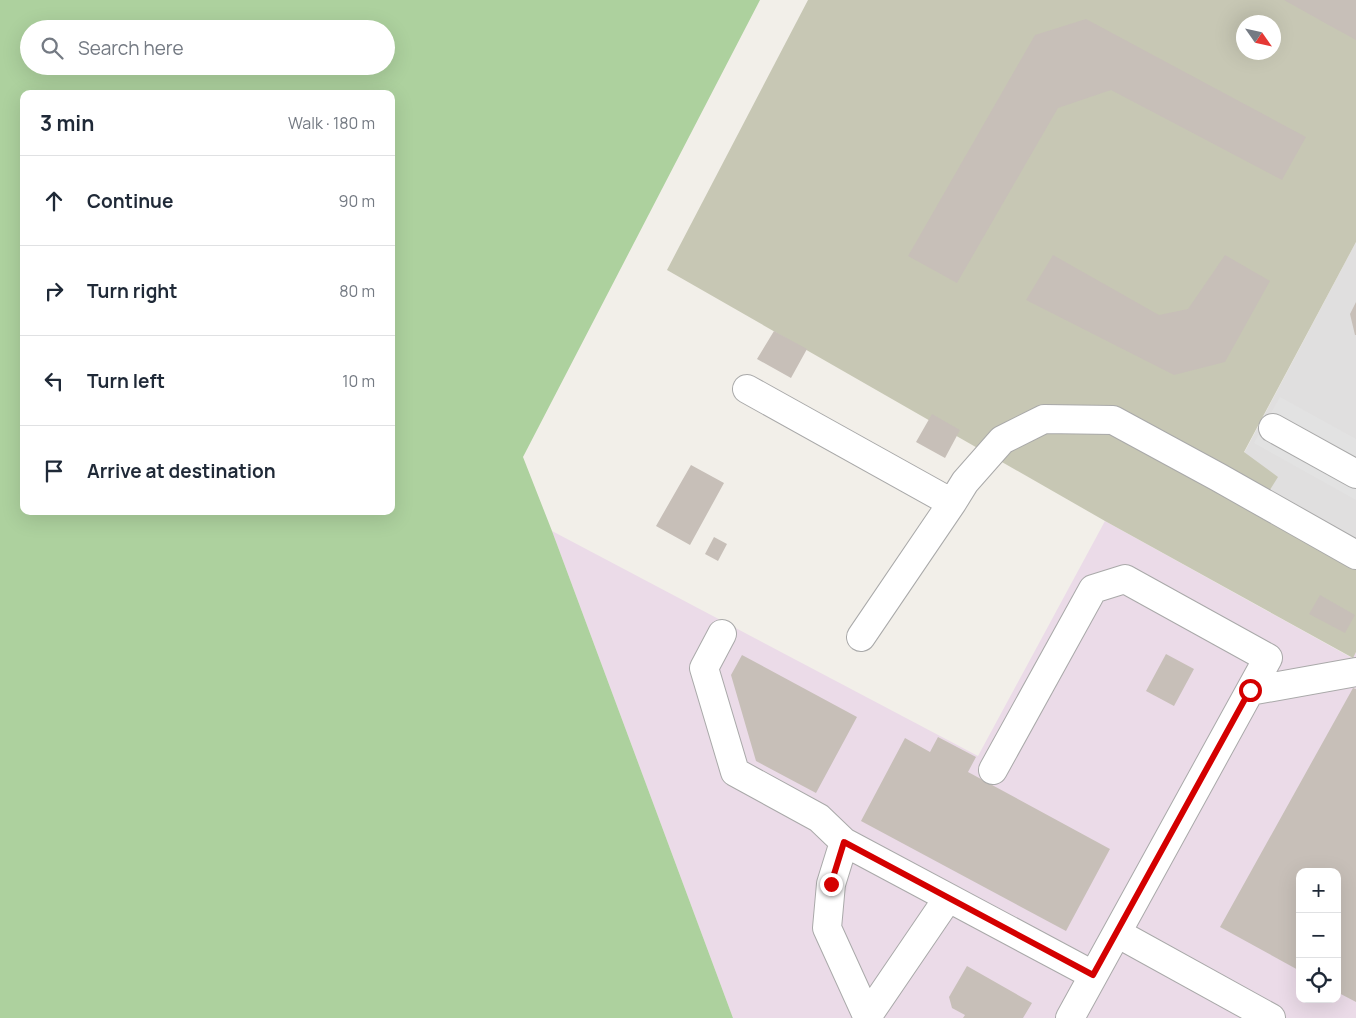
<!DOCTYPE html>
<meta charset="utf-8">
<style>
:root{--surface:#fff;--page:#f6f6f7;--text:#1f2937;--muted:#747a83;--line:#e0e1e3}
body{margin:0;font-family:Manrope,sans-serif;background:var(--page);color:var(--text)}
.controls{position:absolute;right:15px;bottom:15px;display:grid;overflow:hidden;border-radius:10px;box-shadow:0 5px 20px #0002}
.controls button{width:45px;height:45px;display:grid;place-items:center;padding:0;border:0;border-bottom:1px solid var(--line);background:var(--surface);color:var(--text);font:25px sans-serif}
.compass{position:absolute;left:1236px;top:15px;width:45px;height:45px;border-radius:50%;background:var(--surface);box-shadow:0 5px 20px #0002;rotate:124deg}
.stop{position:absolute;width:15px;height:15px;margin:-11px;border:4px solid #d40000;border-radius:50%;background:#fff}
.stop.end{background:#d40000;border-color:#fff;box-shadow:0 1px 5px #0008}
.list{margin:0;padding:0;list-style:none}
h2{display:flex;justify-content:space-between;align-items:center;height:65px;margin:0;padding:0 20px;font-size:21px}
h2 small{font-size:16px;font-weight:400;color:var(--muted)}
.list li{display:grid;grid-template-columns:32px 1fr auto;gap:15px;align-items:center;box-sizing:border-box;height:90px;padding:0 20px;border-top:1px solid var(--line)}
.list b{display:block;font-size:19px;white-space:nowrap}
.list em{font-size:16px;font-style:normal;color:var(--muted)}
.icon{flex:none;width:28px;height:28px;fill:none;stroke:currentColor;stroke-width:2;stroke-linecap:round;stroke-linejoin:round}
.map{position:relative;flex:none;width:1356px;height:1018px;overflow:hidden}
.search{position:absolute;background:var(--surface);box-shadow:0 5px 20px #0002;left:20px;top:20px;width:375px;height:55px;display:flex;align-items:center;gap:12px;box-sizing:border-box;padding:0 18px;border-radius:28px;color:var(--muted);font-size:19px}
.panel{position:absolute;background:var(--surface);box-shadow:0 5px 20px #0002;left:20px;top:90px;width:375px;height:425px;border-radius:10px}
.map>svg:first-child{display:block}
.residential{fill:#e0dfdf}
.industrial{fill:#ebdbe8;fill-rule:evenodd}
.construction{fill:#c7c7b4;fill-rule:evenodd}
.forest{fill:#add19e;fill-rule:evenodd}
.parking{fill:#e2e2e2}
.building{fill:#c7bfb8}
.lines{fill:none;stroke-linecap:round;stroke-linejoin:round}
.minor-casing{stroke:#a9a9a9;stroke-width:30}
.minor{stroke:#fff;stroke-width:28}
.route{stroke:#d40000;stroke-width:6}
</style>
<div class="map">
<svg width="1356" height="1018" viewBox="0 0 1356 1018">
<rect width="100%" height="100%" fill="#f2efe9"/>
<path class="residential" d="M 1356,242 L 1356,546 L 1266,496 L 1244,453 Z"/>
<path class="industrial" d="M 1105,521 L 1352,658 L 1356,652 L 1356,1018 L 733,1018 L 552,531 L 978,756 ZM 1300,872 L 1337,872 L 1337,999 L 1300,999 Z"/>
<path class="construction" d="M 808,0 L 1356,0 L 1356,242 L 1244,452 L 1278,477 L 1266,496 L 1356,546 L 1356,652 L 1353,658 L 1105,521 L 667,270 ZM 1244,22 L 1274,22 L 1274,52 L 1244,52 Z"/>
<path class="forest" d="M 0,0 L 760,0 L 523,457 L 552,531 L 733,1018 L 0,1018 ZM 29,29 L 386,29 L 386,66 L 29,66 ZM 24,94 L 391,94 L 391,511 L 24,511 Z"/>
<path class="parking" d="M 1280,397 L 1356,439 L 1356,500 L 1254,443 Z"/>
<path class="building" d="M 1284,0 L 1356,0 L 1356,40 L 1325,23 Z
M 1086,19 L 1306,137 L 1282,180 L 1111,90 L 1058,108 L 957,283 L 908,256 L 1035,35 Z
M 1053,255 L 1159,315 L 1188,309 L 1225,255 L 1270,281 L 1225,362 L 1174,375 L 1026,300 Z
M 1356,302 L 1356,335 L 1355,335 L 1350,314 Z
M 774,331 L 807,349 L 791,378 L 757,359 Z
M 932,414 L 960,430 L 945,458 L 916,442 Z
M 691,465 L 724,483 L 690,545 L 656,526 Z
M 714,537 L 727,544 L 718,561 L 705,554 Z
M 1320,595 L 1355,615 L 1345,633 L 1309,614 Z
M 1166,654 L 1194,669 L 1174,706 L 1146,691 Z
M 742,655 L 857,717 L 816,793 L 756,761 L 731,675 Z
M 1353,688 L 1356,689 L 1356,1002 L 1337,992 L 1337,872 L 1300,872 L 1300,971 L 1220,927 Z
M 938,737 L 976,757 L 968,772 L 1110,849 L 1066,931 L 861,821 L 905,738 L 930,752 Z
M 967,966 L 1032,1003 L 1023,1018 L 963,1018 L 965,1015 L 952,1008 L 949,997 Z"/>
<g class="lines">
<defs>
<path id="minor" d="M 747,389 L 952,503 L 965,482 L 1002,440 L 1044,419 L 1113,420 L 1218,477 L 1356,555
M 1273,428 L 1356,474
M 722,634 L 704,668 L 735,772 L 819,818 L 844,842 L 1093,975
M 861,637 L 952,503
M 1250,691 L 1356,672
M 993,770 L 1093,589 L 1125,579 L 1268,658 L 1070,1018
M 844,842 L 831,884 L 827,928 L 868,1018
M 1117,933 L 1271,1018
M 867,1017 L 948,898"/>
</defs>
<use href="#minor" class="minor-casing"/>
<use href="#minor" class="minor"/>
</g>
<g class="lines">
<path class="route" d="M 831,884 L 844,842 L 1093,975 L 1250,690"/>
</g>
</svg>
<div class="controls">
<button>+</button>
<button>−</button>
<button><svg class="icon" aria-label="locate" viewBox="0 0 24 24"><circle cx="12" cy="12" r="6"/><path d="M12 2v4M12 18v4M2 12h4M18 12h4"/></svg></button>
</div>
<svg class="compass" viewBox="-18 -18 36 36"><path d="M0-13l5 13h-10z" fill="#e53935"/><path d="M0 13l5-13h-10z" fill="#747a83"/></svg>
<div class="stop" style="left:1250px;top:690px"></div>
<div class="stop end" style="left:831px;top:884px"></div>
<div class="search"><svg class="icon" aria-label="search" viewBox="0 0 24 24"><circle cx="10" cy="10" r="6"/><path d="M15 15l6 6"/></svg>Search here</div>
<section class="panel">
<h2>3 min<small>Walk · 180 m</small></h2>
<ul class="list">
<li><svg class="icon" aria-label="ahead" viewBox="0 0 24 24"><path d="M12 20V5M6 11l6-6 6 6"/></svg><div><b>Continue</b></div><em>90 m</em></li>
<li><svg class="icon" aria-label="right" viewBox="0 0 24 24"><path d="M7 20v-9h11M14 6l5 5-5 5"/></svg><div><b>Turn right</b></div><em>80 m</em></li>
<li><svg class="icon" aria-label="left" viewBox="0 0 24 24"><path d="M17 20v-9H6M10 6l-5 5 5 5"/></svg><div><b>Turn left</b></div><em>10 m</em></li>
<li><svg class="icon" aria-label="arrive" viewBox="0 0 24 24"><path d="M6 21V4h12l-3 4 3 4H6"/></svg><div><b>Arrive at destination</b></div></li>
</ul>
</section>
</div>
